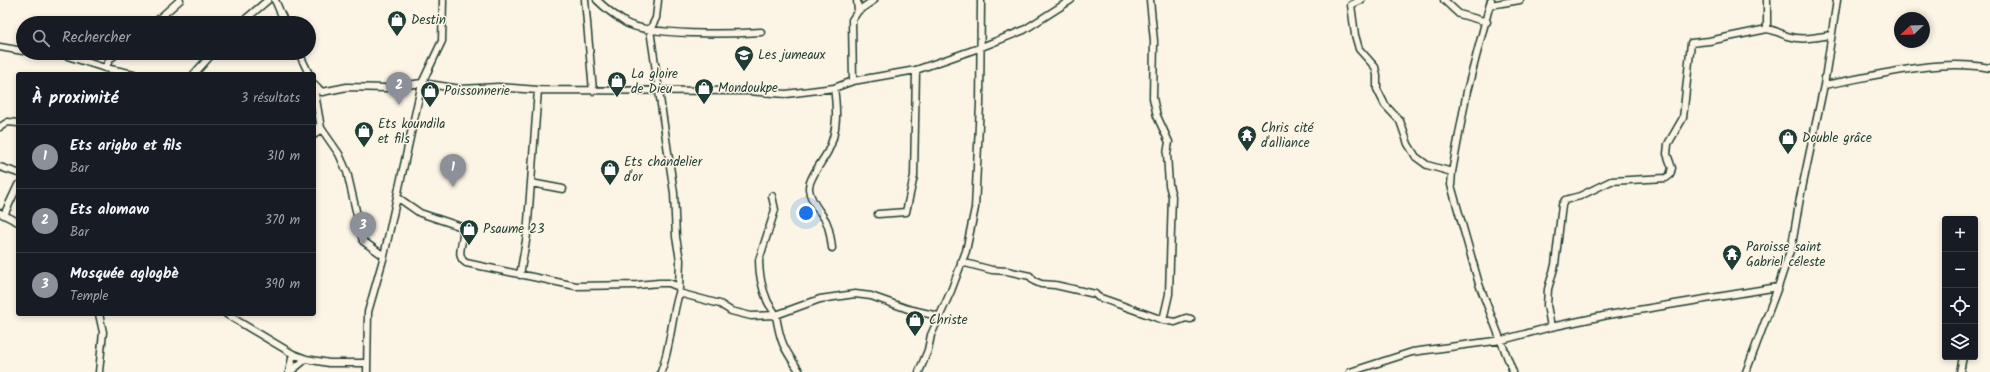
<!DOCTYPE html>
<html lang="fr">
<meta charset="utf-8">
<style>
:root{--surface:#171b24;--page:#20242c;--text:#f1f3f6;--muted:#9ea1a6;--line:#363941;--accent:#8c9099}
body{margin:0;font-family:Kalam,sans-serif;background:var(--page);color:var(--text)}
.controls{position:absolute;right:12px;bottom:12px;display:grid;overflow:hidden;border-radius:4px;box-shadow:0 2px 6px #0003}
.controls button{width:36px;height:36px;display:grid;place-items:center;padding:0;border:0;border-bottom:1px solid var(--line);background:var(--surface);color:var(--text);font:20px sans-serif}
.compass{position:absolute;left:1894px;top:12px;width:36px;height:36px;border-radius:50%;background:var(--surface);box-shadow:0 2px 6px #0003;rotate:247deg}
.you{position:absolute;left:806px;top:213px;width:14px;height:14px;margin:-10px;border:3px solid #fff;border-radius:50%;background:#1a73e8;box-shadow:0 0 0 6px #1a73e833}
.badge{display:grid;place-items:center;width:26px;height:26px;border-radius:50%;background:var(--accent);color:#fff;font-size:13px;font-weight:700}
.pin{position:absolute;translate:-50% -33px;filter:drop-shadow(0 1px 2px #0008)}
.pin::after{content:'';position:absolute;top:21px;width:14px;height:12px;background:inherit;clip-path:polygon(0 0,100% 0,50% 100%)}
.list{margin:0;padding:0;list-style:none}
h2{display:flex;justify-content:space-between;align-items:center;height:52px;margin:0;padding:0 16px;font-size:17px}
h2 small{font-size:13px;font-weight:400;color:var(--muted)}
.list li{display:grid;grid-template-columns:26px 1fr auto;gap:12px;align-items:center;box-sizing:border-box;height:64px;padding:0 16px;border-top:1px solid var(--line)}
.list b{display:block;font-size:15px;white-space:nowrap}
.list p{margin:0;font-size:13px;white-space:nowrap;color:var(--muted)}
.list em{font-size:13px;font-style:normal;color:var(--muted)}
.icon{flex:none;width:22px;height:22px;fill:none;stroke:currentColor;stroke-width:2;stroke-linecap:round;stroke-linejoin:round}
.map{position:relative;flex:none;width:1990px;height:372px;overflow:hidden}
.search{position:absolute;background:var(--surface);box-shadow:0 2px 6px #0003;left:16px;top:16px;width:300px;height:44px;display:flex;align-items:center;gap:10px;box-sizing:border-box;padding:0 14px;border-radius:22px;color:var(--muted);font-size:15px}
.panel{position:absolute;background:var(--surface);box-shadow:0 2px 6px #0003;left:16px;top:72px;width:300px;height:244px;border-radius:4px}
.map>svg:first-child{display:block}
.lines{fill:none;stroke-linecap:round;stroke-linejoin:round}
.minor-casing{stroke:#1f3d34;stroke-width:9}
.minor{stroke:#fcf5e5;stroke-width:6}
.labels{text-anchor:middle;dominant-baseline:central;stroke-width:3;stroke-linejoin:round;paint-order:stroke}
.poi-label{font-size:13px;fill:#1f3d34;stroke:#fcf5e5;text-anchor:start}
</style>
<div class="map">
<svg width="1990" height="372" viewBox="0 0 1990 372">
<rect width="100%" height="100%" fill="#fcf5e5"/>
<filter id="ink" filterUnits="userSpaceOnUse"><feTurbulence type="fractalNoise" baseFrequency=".025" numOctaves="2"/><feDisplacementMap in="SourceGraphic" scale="8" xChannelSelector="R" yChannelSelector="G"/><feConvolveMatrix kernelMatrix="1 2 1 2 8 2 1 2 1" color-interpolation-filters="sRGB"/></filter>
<g filter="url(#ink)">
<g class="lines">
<defs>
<path id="minor" d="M 275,0 L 285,23
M 585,0 L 593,91
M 597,0 C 605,8 617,17 626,23 C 651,36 731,34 761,32
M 658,0 L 656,18 L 650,30 L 674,193 L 676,237 L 680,260 L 679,289
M 1150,0 L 1154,41 L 1153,98 L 1157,116 L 1169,142 L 1167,154 L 1169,185 L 1172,196 L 1169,294 L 1163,320
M 1361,0 L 1351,5 L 1355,35 L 1359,49 L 1375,67 L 1377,75 L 1377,89 L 1385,105 L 1400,121 L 1408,144 L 1416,157 L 1427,165 L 1452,172
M 1444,0 L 1459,14 L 1487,22
M 1491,0 L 1467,91 L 1452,172 L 1451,185 L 1479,284 L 1513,372
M 1490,5 L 1520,0
M 858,11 L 874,0
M 154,23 L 180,0
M 241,23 L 268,0
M 1767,29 L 1767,0
M 0,47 L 23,51
M 58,53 L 105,68 L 134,74
M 299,53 L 309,74
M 105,68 L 110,59 L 117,53
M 194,74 L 213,53
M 853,81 L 852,20 L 858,11 L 857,0
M 314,84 L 322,92 L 347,87 L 385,88 L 422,83 L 461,89 L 498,87 L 538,90 L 748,91 L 786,94 L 834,88 L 853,81 L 916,70 L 979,48 L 1024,30 L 1071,0
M 1824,85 C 1878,76 1935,58 1990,68
M 314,88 L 321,128 L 339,154 L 347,172 L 363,241 L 384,256
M 0,127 L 8,122 L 18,123
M 314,127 L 321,128 L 314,135
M 0,167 L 18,173
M 531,183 L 563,189
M 772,196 L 775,210 L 759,260 C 759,273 762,288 767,300 C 769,306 775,311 776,316 C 781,345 784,348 800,372
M 397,197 L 420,213 L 462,227 C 467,238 453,255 466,263 L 576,286 L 637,285 L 659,283 L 669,283 L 679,287
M 0,213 L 18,222
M 878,214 L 906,212 L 914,176 L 916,70
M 4,215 L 18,185
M 832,248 C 831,239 830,230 826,221 C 820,211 810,201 809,189 C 808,179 823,161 828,151 C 838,131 837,109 834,88
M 961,262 L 992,270 L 1007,271 L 1030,276 L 1034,281 L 1041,284 L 1055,285 L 1095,294 L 1098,297 L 1163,320 L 1175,322 L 1186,318 L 1191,319
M 520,275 L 527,235 L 538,90
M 99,314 L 103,332 L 99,372
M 226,314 L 293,354 L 306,359 L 329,363 L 367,363
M 1551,327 L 1547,305 L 1548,289 L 1555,265 L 1562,205 L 1565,200 L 1580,196 L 1611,181 L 1666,178 L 1670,175 L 1672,168 L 1667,154 L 1668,144 L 1683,118 L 1691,43 L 1709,41 L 1767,29 C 1774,30 1780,33 1787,36 C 1802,41 1817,37 1831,35
M 289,372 L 293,354
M 290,372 L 306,359
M 367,372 L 368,312 L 384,256 L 422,83 L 442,41 L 443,0
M 661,372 C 671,346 671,319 679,293 L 720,304 L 731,311 L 751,316 L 776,315 L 820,299 L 855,294 L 871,296 L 908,309 L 938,316
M 919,372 L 928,350 L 931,335 L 951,291 L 966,251 L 975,208 L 980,104 L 981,0
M 1350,372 L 1412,352 L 1502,340 L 1551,327 L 1608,315 L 1778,287
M 1746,372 L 1778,287 L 1792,245 L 1800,198 L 1824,85 L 1837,0
M 1960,372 L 1963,357"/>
</defs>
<use href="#minor" class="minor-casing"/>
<use href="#minor" class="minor"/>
</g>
</g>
<defs>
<symbol id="shop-pin" viewBox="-11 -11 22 30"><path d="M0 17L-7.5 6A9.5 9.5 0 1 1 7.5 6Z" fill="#1f3d34" stroke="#fcf5e5"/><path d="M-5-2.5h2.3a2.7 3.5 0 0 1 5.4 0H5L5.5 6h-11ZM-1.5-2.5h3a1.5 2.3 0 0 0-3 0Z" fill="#fff"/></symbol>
<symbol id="school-pin" viewBox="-11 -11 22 30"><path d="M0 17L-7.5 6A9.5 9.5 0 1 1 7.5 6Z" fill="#1f3d34" stroke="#fcf5e5"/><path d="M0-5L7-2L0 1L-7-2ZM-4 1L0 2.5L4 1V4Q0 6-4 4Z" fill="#fff"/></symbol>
<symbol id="temple-pin" viewBox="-11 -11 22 30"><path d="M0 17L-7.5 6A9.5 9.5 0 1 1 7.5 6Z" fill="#1f3d34" stroke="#fcf5e5"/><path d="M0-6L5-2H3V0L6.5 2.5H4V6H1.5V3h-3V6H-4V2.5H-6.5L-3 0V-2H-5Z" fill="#fff"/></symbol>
</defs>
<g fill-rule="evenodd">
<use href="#shop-pin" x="386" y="9" width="22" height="30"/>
<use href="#school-pin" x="733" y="44" width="22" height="30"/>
<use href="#shop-pin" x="606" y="70" width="22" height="30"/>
<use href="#shop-pin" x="693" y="77" width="22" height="30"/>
<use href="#shop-pin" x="419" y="80" width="22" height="30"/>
<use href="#shop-pin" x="353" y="120" width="22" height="30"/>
<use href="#temple-pin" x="1236" y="124" width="22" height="30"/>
<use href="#shop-pin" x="1777" y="127" width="22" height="30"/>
<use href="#shop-pin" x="599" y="158" width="22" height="30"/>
<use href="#shop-pin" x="458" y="218" width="22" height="30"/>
<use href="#temple-pin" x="1721" y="243" width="22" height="30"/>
<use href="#shop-pin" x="904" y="309" width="22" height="30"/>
</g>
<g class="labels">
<g class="poi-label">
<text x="411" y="20">Destin</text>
<text x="758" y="55">Les jumeaux</text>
<text x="631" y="74">La gloire<tspan x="631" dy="15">de Dieu</tspan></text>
<text x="718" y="88">Mondoukpe</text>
<text x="444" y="91">Poissonnerie</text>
<text x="378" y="124">Ets koundila<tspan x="378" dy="15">et fils</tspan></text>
<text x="1261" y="128">Chris cité<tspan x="1261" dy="15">d'alliance</tspan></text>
<text x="1802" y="138">Double grâce</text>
<text x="624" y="162">Ets chandelier<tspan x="624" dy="15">d'or</tspan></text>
<text x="483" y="229">Psaume 23</text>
<text x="1746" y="247">Paroisse saint<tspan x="1746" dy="15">Gabriel céleste</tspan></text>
<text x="929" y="320">Christe</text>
</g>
</g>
</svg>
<div class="controls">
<button>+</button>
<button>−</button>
<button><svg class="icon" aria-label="locate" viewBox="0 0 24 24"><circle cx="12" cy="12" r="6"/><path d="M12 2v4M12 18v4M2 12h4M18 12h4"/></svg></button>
<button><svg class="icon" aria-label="layers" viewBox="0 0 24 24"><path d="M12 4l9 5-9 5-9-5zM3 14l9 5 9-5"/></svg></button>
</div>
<svg class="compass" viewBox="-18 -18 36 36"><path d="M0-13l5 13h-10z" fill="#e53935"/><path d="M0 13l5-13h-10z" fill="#9ea1a6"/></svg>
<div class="you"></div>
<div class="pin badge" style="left:453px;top:187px">1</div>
<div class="pin badge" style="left:399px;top:105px">2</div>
<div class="pin badge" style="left:363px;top:245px">3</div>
<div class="search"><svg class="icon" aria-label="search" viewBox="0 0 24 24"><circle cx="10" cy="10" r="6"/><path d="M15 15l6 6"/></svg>Rechercher</div>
<section class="panel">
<h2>À proximité<small>3 résultats</small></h2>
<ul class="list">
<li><span class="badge">1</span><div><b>Ets arigbo et fils</b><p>Bar</p></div><em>310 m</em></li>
<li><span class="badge">2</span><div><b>Ets alomavo</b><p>Bar</p></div><em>370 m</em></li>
<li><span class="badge">3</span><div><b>Mosquée aglogbè</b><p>Temple</p></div><em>390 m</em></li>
</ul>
</section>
</div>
